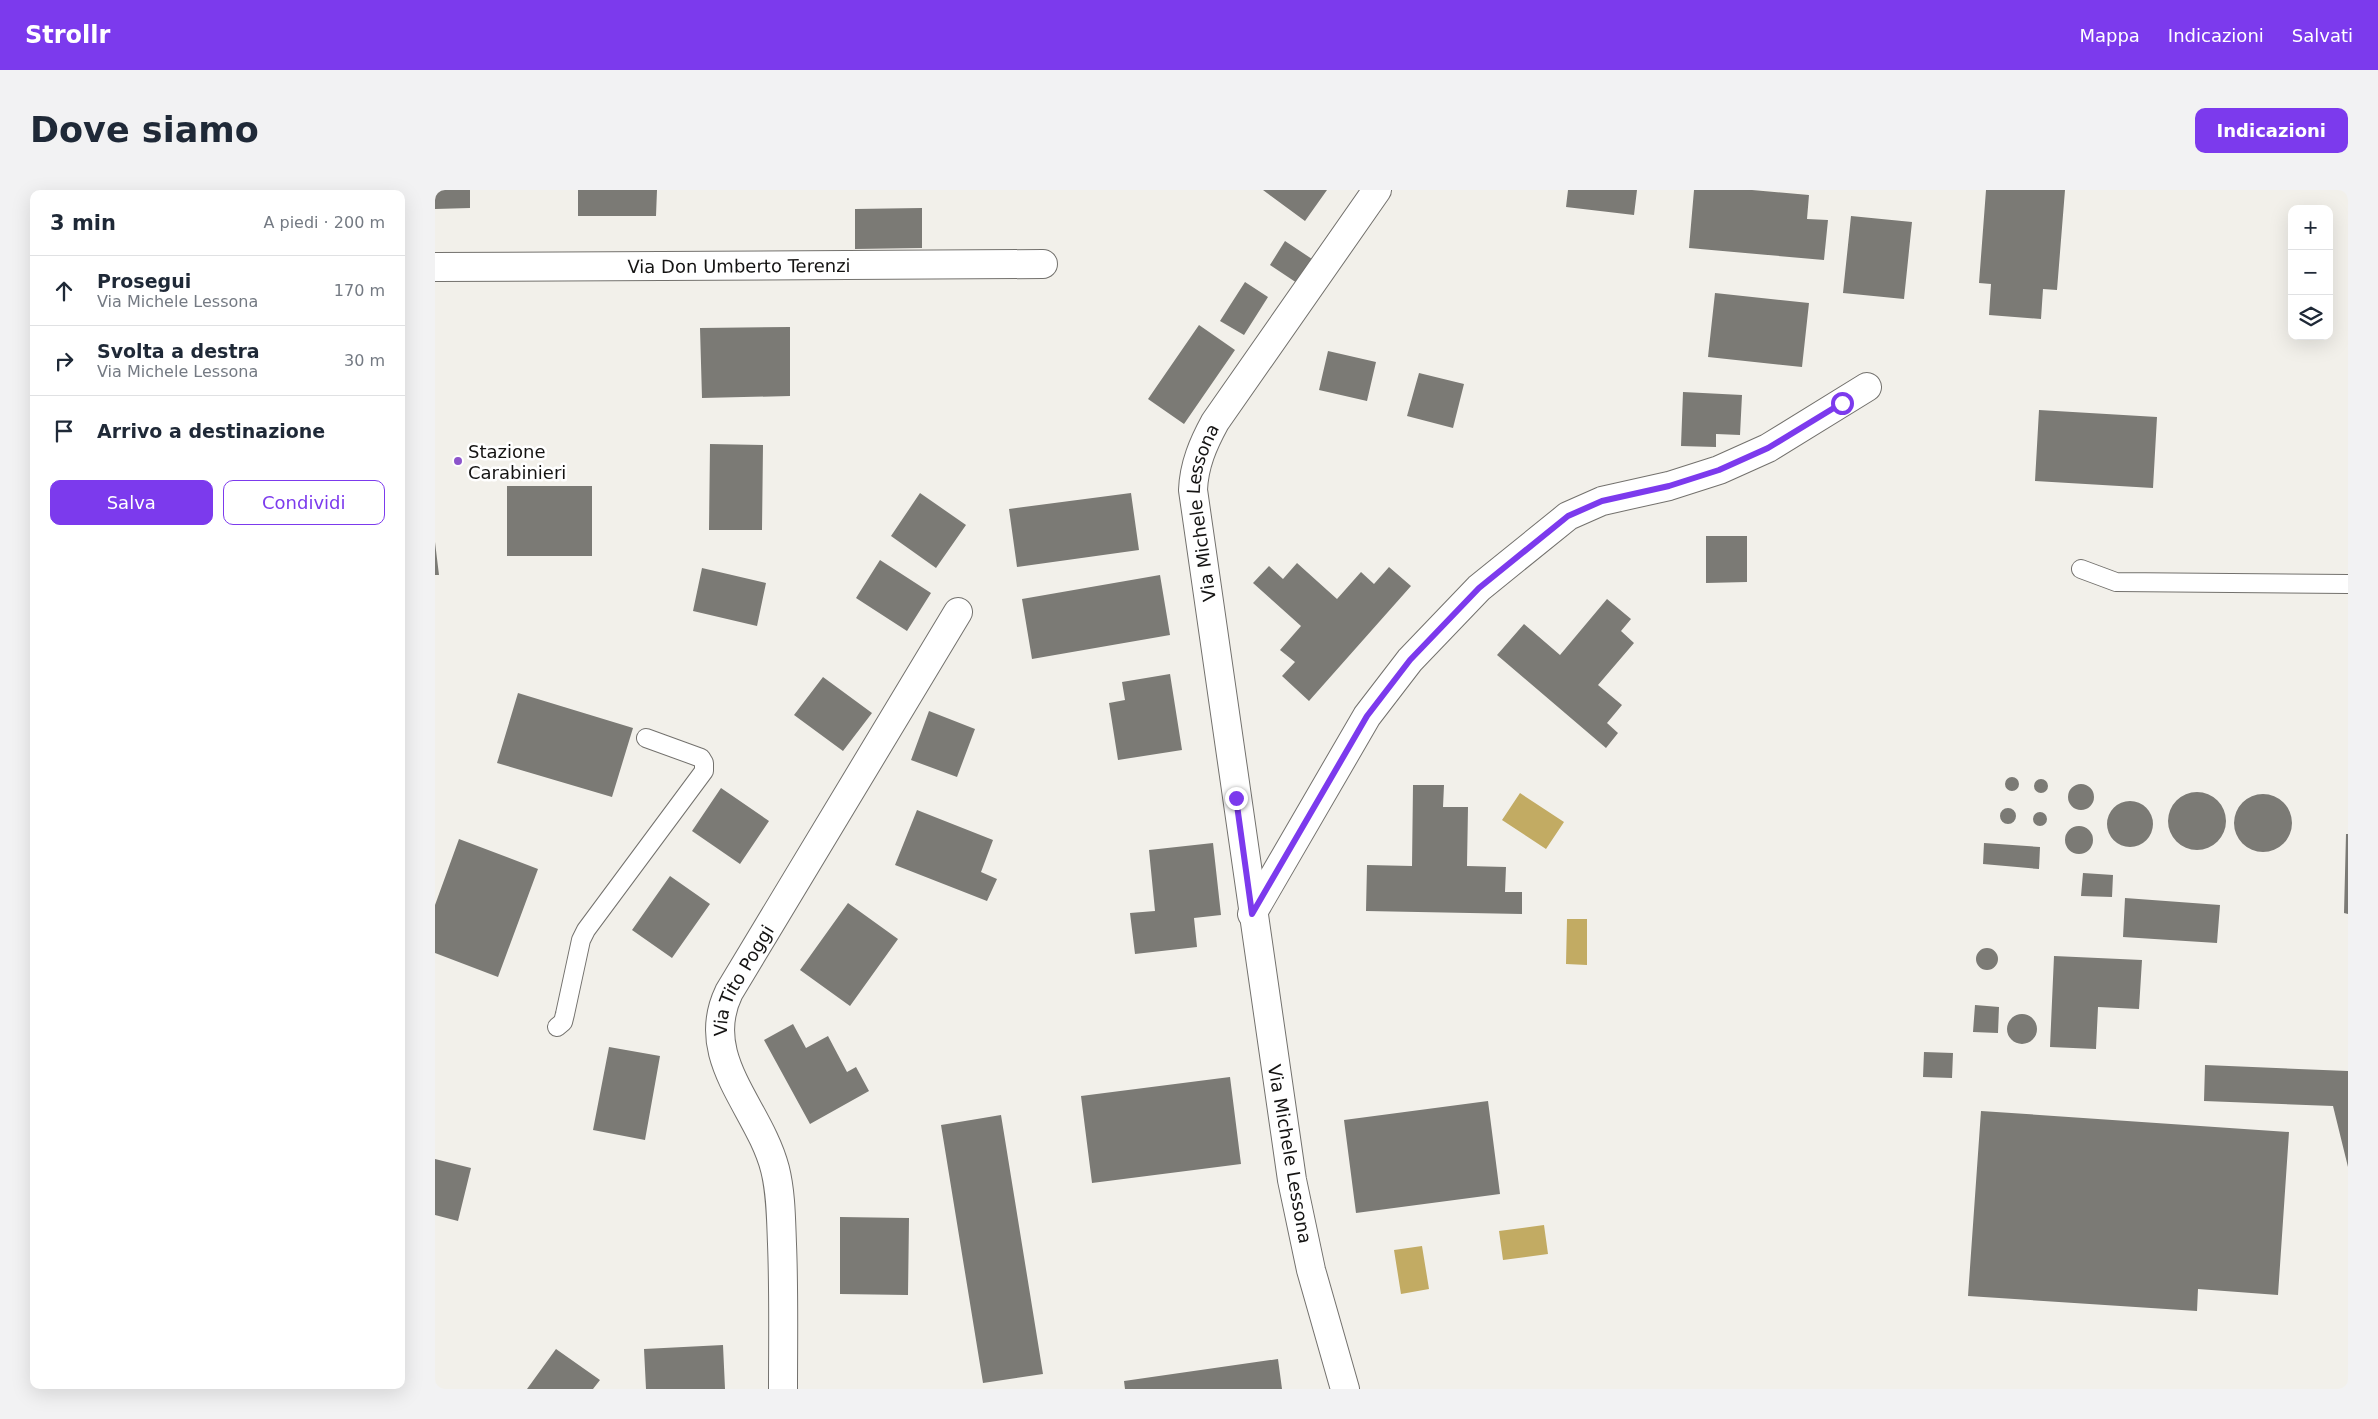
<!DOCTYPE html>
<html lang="it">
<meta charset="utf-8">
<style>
:root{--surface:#fff;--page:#f2f2f3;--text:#1f2937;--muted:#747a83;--line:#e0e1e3;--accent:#7c3aed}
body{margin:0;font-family:"DejaVu Sans",sans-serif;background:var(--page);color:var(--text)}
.controls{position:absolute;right:15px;top:15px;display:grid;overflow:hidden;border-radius:10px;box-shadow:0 5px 20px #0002}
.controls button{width:45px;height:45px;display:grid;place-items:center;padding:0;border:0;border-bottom:1px solid var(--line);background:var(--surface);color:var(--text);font:25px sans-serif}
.stop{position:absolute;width:15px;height:15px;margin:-11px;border:4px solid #7c3aed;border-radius:50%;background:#fff}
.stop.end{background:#7c3aed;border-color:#fff;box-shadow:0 1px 5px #0008}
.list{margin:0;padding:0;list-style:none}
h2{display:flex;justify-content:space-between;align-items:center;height:65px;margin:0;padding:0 20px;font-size:21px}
h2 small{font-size:16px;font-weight:400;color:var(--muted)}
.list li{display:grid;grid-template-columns:32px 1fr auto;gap:15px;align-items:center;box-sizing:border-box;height:70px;padding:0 20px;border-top:1px solid var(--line)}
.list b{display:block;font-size:19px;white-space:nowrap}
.list p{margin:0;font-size:16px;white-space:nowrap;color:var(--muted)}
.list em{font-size:16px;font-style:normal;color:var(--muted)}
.actions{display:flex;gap:10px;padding:15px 20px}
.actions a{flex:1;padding:11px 0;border:1px solid var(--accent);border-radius:10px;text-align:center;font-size:18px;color:var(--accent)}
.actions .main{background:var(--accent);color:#fff}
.icon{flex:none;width:28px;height:28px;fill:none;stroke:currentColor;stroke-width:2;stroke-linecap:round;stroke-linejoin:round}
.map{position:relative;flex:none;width:1913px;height:1199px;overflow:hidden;border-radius:10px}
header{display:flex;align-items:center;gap:30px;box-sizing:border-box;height:70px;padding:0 25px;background:var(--accent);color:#fff}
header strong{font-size:24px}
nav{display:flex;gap:28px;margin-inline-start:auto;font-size:18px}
.intro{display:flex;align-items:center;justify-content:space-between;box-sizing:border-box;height:120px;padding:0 30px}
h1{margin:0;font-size:35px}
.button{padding:12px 22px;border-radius:10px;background:var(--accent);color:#fff;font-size:18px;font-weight:700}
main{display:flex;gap:30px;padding:0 30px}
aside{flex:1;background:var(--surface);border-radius:10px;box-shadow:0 5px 20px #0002}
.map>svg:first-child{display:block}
.water{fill:#c2ab63}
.building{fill:#7b7a75}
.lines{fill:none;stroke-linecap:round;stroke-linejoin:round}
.lane-casing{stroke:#73716d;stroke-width:20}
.street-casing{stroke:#73716d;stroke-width:30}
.lane{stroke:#fff;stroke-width:18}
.street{stroke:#fff;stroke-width:28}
.route{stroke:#7c3aed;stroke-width:6}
.poi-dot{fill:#8c54cb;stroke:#fff;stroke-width:2}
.labels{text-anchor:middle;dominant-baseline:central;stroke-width:5;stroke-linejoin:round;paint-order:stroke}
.street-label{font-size:18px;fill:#141312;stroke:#fff}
.poi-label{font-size:18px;fill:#141312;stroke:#fff;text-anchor:start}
</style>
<header>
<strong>Strollr</strong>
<nav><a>Mappa</a><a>Indicazioni</a><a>Salvati</a></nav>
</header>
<div class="intro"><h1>Dove siamo</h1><a class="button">Indicazioni</a></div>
<main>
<aside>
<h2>3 min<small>A piedi · 200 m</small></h2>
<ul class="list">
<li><svg class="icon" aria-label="ahead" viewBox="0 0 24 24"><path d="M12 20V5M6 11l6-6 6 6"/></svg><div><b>Prosegui</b><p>Via Michele Lessona</p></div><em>170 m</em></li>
<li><svg class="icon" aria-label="right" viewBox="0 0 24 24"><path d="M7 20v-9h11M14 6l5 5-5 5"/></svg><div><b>Svolta a destra</b><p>Via Michele Lessona</p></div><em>30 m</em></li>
<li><svg class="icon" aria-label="arrive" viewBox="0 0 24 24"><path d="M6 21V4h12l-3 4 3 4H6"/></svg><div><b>Arrivo a destinazione</b></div></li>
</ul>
<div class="actions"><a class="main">Salva</a><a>Condividi</a></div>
</aside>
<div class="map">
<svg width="1913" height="1199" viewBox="0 0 1913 1199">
<rect width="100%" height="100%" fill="#f2f0ea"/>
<path class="water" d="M 1085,603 L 1129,632 L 1111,659 L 1067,630 Z
M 1132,729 L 1152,729 L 1152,775 L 1131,774 Z
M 1109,1035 L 1113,1064 L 1068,1070 L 1064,1041 Z
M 987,1056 L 994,1099 L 966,1104 L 959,1060 Z"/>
<path class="building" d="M 0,0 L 35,0 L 35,18 L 0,19 Z
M 143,0 L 222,0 L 221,26 L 143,26 Z
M 828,0 L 892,0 L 870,31 Z
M 1133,0 L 1202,0 L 1199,25 L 1131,17 Z
M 1259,0 L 1317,0 L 1374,5 L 1372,29 L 1393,30 L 1389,70 L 1254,58 Z
M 1551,0 L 1630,0 L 1622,100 L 1608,99 L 1606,129 L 1554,125 L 1556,94 L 1544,93 Z
M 487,18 L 487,58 L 420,59 L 420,19 Z
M 1416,26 L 1477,32 L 1469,109 L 1408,103 Z
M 850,51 L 877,69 L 862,93 L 835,75 Z
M 810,92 L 833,107 L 809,145 L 785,131 Z
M 1280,103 L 1374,113 L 1367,177 L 1273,167 Z
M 764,135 L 800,160 L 749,234 L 713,209 Z
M 355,137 L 355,206 L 267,208 L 265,138 Z
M 893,161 L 941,172 L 932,211 L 884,200 Z
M 984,183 L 1029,194 L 1018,238 L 972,226 Z
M 1248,202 L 1307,205 L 1305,245 L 1281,244 L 1281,257 L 1246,256 Z
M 1604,220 L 1722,227 L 1718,298 L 1600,291 Z
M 275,254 L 328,255 L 327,340 L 274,340 Z
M 72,296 L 157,296 L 157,366 L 72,366 Z
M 485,303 L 531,335 L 501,378 L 456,346 Z
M 696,303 L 704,360 L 582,377 L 574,319 Z
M 1271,346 L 1312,346 L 1312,392 L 1271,393 Z
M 0,352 L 4,385 L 0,385 Z
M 445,370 L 496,403 L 472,441 L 421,408 Z
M 862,373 L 902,409 L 926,382 L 939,394 L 954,377 L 976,396 L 874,511 L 847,486 L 860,472 L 845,460 L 866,436 L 818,393 L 834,376 L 848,389 Z
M 267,378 L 331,393 L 322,436 L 258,421 Z
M 725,385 L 735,445 L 597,469 L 587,409 Z
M 1172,409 L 1196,429 L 1186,441 L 1199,453 L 1163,495 L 1187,515 L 1172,533 L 1183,543 L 1171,558 L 1062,465 L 1089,434 L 1125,465 Z
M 735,484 L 747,560 L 683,570 L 674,513 L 690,510 L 687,492 Z
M 388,487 L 437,523 L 408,561 L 359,525 Z
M 83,503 L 198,538 L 177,607 L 62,573 Z
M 494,521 L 540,539 L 522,587 L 476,570 Z
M1570 594a7 7 0 1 1 14 0a7 7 0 1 1-14 0Z
M1599 596a7 7 0 1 1 14 0a7 7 0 1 1-14 0Z
M1633 607a13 13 0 1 1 26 0a13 13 0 1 1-26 0Z
M 978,595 L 1009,595 L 1008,617 L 1033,617 L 1032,676 L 1071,677 L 1070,702 L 1087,702 L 1087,724 L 931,721 L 932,675 L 977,676 Z
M 286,598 L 334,631 L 305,674 L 257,641 Z
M1733 631a29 29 0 1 1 58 0a29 29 0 1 1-58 0Z
M1799 633a29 29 0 1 1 58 0a29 29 0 1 1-58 0Z
M1672 634a23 23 0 1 1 46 0a23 23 0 1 1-46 0Z
M1565 626a8 8 0 1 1 16 0a8 8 0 1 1-16 0Z
M 482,620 L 558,650 L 546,682 L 562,689 L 552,711 L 460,675 Z
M1598 629a7 7 0 1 1 14 0a7 7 0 1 1-14 0Z
M1630 650a14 14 0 1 1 28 0a14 14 0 1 1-28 0Z
M 1911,644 L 1913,644 L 1913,724 L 1909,723 Z
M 24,649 L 103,679 L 63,787 L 0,763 L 0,715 Z
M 778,653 L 786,725 L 759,728 L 762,757 L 700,764 L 695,723 L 720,721 L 714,660 Z
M 1549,653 L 1605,657 L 1604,679 L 1548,674 Z
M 1648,683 L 1678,685 L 1677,707 L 1646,706 Z
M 235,686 L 275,714 L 237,768 L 197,740 Z
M 1690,708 L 1785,715 L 1782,753 L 1688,747 Z
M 413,713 L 463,749 L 415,816 L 365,780 Z
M1541 769a11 11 0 1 1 22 0a11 11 0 1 1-22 0Z
M 1619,766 L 1707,770 L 1704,819 L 1663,817 L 1661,859 L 1615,857 Z
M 1540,815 L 1564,817 L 1563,843 L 1538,842 Z
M1572 839a15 15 0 1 1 30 0a15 15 0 1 1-30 0Z
M 358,834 L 371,858 L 393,846 L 412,882 L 421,877 L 434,901 L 375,934 L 329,850 Z
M 174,857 L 225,866 L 210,950 L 158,940 Z
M 1489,862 L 1518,863 L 1517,888 L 1488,887 Z
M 1770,875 L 1913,881 L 1913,977 L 1898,916 L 1769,911 Z
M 795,887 L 806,974 L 657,993 L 646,906 Z
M 1053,911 L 1065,1004 L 921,1023 L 909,930 Z
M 1546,921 L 1854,942 L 1843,1105 L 1763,1099 L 1762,1121 L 1533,1106 Z
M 566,925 L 608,1184 L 548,1193 L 506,935 Z
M 0,969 L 36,978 L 23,1031 L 0,1025 Z
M 405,1027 L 474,1028 L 473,1105 L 405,1104 Z
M 288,1155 L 290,1199 L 211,1199 L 209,1159 Z
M 121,1159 L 165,1190 L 158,1199 L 92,1199 Z
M 843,1169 L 847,1199 L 690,1199 L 689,1191 Z"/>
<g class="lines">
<defs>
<path id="lane" d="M 1646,379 L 1681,392 L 1913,394
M 122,837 L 128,832 L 130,824 L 146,750 L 151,740 L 269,581 L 269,573 L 266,568 L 211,548"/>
<g id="street">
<path id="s1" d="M 0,77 L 608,74"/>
<path d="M 817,724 L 932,526 L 975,470 L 1044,398 L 1133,326 L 1167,311 L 1234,296 L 1284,280 L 1333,258 L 1432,197"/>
<path id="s2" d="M 348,1199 C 348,1151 349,1103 347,1054 C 346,1029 346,1003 340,979 C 324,917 262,868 294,802 L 523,422"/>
<path id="s3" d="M 910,1199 L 876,1080 L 857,990 L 758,300 C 759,275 768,254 780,232 L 942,0"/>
</g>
</defs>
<use href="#lane" class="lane-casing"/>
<use href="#street" class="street-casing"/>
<use href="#lane" class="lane"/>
<use href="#street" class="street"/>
</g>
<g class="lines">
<path class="route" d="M 801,608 L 817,724 L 932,526 L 975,470 L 1044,398 L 1133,326 L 1167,311 L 1234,296 L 1284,280 L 1333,258 L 1407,213"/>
</g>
<circle class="poi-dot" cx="23" cy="271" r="5"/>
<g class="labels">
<g class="street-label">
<text stroke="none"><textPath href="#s1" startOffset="304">Via Don Umberto Terenzi</textPath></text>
<text stroke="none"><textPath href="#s3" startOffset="891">Via Michele Lessona</textPath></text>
<text stroke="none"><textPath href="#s2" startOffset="426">Via Tito Poggi</textPath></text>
<text transform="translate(855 964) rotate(80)">Via Michele Lessona</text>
</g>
<g class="poi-label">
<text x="33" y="261">Stazione<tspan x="33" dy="21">Carabinieri</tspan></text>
</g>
</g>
</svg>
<div class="controls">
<button>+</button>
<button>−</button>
<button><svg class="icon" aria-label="layers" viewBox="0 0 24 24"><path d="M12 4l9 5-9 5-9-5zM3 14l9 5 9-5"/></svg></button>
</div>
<div class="stop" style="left:1407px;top:213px"></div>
<div class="stop end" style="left:801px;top:608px"></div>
</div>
</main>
